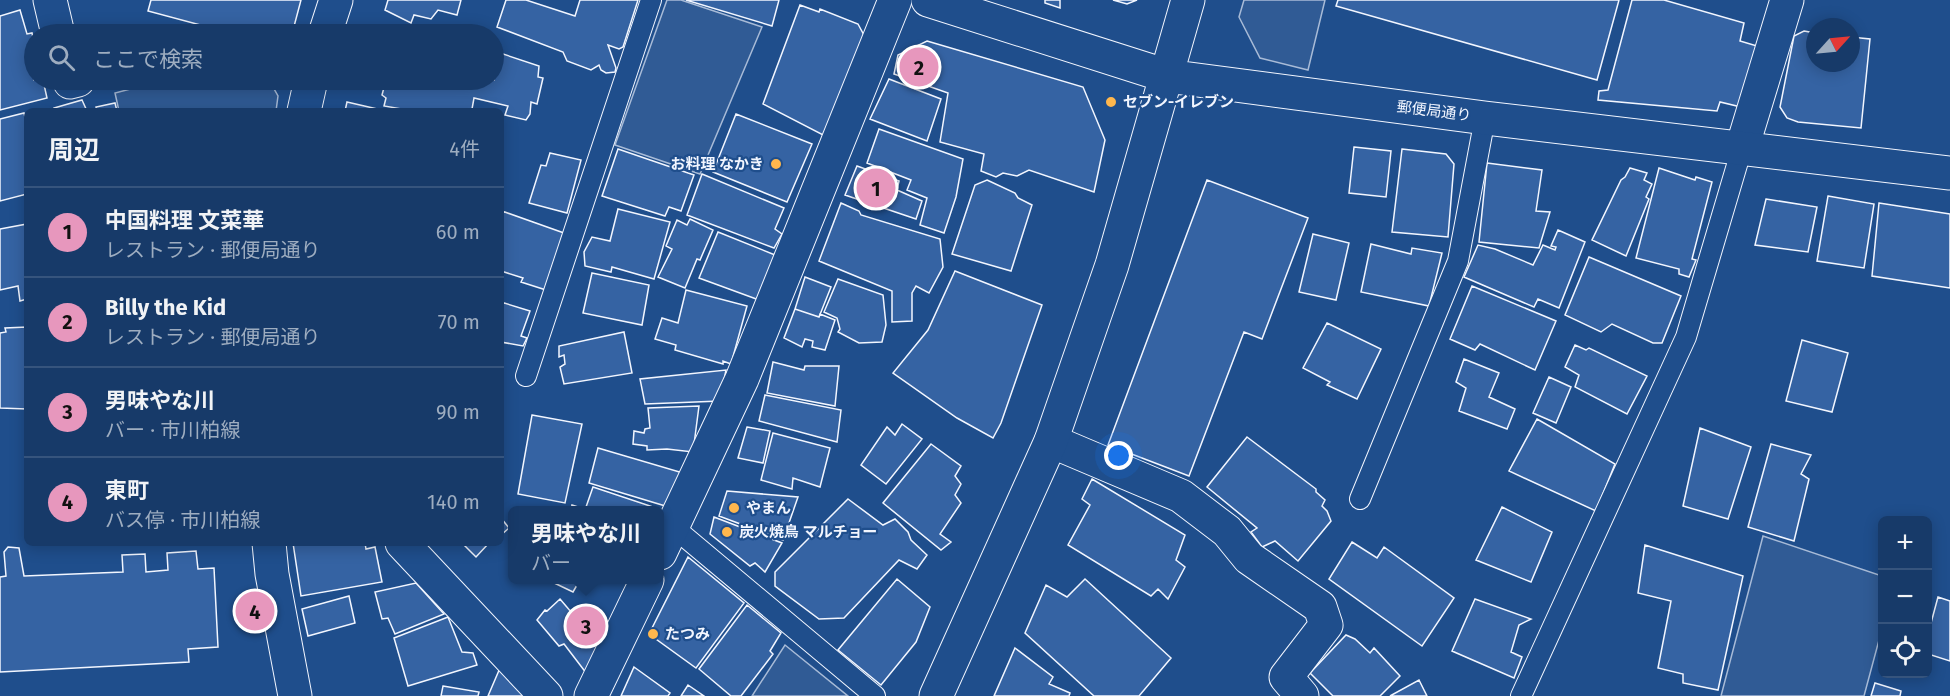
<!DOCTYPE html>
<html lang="ja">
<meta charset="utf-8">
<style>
:root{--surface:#173a69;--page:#20416f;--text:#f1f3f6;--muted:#9eadc0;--line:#36547d;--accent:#e797bd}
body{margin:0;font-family:"Fira Sans","Noto Sans JP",sans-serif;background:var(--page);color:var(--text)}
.controls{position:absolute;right:18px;bottom:18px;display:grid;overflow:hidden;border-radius:9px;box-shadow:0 3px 15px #0003}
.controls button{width:54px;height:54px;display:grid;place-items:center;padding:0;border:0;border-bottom:2px solid var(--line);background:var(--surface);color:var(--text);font:30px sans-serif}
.compass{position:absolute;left:1806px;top:18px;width:54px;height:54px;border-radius:50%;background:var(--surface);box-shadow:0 3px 15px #0003;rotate:63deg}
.you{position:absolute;left:1119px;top:456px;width:21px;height:21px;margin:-15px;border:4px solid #fff;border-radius:50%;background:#1a73e8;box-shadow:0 0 0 9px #1a73e833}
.badge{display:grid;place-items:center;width:39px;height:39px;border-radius:50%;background:var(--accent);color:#111;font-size:20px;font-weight:700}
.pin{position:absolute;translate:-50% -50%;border:3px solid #fff;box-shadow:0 2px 6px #0006}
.popup{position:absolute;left:508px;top:506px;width:156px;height:78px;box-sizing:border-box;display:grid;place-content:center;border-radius:9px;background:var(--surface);filter:drop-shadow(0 2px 4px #0005);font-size:20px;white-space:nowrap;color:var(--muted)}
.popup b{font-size:22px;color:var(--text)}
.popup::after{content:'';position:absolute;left:50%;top:100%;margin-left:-12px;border:12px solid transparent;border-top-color:var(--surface)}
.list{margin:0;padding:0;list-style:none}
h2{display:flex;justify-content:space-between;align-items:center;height:78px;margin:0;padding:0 24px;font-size:26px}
h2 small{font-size:20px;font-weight:400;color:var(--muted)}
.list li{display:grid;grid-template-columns:39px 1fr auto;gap:18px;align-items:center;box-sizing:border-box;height:90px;padding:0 24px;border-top:2px solid var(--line)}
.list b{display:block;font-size:22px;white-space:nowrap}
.list p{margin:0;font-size:20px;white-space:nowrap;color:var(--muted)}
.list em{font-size:20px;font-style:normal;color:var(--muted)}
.icon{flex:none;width:33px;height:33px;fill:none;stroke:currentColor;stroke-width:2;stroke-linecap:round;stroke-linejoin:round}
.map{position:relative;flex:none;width:1950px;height:696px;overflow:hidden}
.search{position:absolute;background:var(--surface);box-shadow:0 3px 15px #0003;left:24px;top:24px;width:480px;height:66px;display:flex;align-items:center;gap:15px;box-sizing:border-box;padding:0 21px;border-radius:33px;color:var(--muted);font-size:22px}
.panel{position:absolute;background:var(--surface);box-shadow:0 3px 15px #0003;left:24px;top:108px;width:480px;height:438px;border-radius:9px}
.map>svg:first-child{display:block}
.built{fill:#305b95;stroke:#a8bbd7;stroke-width:1.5}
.building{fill:#3563a3;stroke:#f2f6ff;stroke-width:1.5}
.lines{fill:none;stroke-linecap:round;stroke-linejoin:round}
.service-casing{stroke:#f2f6ff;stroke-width:22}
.minor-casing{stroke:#f2f6ff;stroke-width:35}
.tertiary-casing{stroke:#f2f6ff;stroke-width:35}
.primary-casing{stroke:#f2f6ff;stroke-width:35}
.service{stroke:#1f4e8c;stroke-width:20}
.minor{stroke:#1f4e8c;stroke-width:33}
.tertiary{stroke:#1f4e8c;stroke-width:33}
.primary{stroke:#1f4e8c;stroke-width:33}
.poi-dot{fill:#ffb74d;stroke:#1f4e8c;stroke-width:2}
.labels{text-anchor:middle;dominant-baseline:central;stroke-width:4.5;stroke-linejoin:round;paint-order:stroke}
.poi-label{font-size:15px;font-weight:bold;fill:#f2f6ff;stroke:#1f4e8c;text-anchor:start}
.street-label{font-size:15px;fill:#f2f6ff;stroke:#1f4e8c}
</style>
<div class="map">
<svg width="1950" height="696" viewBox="0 0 1950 696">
<rect width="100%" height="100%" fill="#1f4e8c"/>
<path class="built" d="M 667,0 L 681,0 L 762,27 L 700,174 L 615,145 Z
M 1244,0 L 1325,0 L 1308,70 L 1260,58 L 1239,17 Z
M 165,80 L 269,80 L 278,96 L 276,111 L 119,111 L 115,93 Z
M 1763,536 L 1882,576 L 1882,629 L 1864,696 L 1721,696 Z
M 785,645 L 848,696 L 752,696 Z"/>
<path class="building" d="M 151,0 L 301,0 L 292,34 L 234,34 L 148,11 Z
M 388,0 L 461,0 L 457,15 L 438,10 L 431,19 L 414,15 L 411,23 L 385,10 Z
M 506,0 L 526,0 L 575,16 L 580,0 L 638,0 L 623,47 L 619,49 L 608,45 L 616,68 L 615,72 L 606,73 L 601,70 L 599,65 L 591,70 L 567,61 L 563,52 L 497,27 Z
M 686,0 L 779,0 L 772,26 Z
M 1045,0 L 1060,0 L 1060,8 L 1045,3 Z
M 1113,0 L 1137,0 L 1127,4 Z
M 1338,0 L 1619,0 L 1597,80 L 1336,6 Z
M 1632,0 L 1664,0 L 1744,23 L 1740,41 L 1757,46 L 1741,107 L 1720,102 L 1717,111 L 1598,100 L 1599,91 L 1608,90 Z
M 800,5 L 819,12 L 820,9 L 858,24 L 865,37 L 825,136 L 763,104 Z
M 20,10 L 27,34 L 32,33 L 34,42 L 34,80 L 43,80 L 47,98 L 0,110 L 0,16 Z
M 399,28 L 427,34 L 397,34 Z
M 1804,31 L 1815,33 L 1815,63 L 1851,63 L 1851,37 L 1870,39 L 1861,128 L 1798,122 L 1787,118 L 1780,107 L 1794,36 Z
M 927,41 L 1083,87 L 1105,140 L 1094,192 L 1029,170 L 1017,176 L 1003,173 L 996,177 L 981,171 L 984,154 L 940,142 L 948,93 L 894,74 L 898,55 Z
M 494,51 L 539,66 L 538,77 L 543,78 L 537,104 L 531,102 L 530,114 L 526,120 L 505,115 L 508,106 L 474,98 L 472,109 L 479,111 L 413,111 L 384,106 L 386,98 L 382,95 L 386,80 L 494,80 Z
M 889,79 L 941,99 L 927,141 L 870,119 Z
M 82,100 L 87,111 L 55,111 L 54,108 Z
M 347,102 L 386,111 L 345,111 Z
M 115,103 L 117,111 L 97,111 L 96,107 Z
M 24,113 L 27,125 L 27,194 L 0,201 L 0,119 Z
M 736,114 L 812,144 L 787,202 L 713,172 Z
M 879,129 L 963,159 L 956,197 L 944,233 L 920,225 L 927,198 L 907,190 L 911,180 L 867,163 Z
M 1354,147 L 1391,151 L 1386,197 L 1349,193 Z
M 618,149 L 694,175 L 681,211 L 669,207 L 665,216 L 602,196 Z
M 1402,149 L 1446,154 L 1454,164 L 1448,237 L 1392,232 Z
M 550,153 L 581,160 L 567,213 L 529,203 L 541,165 L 546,166 Z
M 1487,163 L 1542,170 L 1536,211 L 1550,212 L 1539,248 L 1479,242 Z
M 857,166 L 899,181 L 897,190 L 922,201 L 916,219 L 845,195 Z
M 1630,168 L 1647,173 L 1644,180 L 1652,184 L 1646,197 L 1649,199 L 1626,256 L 1592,240 L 1621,180 L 1625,177 Z
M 1659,168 L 1695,180 L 1696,177 L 1712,182 L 1692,259 L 1696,260 L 1689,277 L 1679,274 L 1679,269 L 1636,258 Z
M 702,174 L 784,208 L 775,229 L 782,234 L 774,248 L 687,215 Z
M 987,180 L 1015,193 L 1018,198 L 1032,205 L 1011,271 L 952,254 L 975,185 Z
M 1207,180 L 1308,218 L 1262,339 L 1244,332 L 1189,476 L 1108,445 Z
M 1828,196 L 1874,204 L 1864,268 L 1817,261 Z
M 1766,199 L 1817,207 L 1808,252 L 1755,245 Z
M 841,203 L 859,211 L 861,215 L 940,239 L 943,267 L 929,293 L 916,286 L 912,293 L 912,321 L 892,322 L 892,291 L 819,261 Z
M 1879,203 L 1950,214 L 1950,288 L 1872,276 Z
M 618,209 L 670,222 L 654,279 L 612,267 L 611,272 L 585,266 L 584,252 L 592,237 L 610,241 Z
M 502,211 L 564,233 L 546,290 L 521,282 L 523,278 L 501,271 Z
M 690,219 L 713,230 L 700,260 L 697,259 L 685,288 L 658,277 L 672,249 L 666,246 L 677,220 L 687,225 Z
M 27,224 L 27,299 L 20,301 L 18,286 L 0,290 L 0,229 Z
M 1558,230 L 1585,242 L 1559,308 L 1538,299 L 1534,307 L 1464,277 L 1478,245 L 1495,249 L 1533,265 L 1543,245 L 1555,250 L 1556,247 L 1551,246 Z
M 718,232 L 775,255 L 759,300 L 699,278 Z
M 1313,234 L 1349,243 L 1336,300 L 1299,292 Z
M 1371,244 L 1411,254 L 1412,248 L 1442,253 L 1429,306 L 1361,292 Z
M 1589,257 L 1681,296 L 1662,343 L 1653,343 L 1612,324 L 1601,332 L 1565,315 Z
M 955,271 L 1042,305 L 1001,423 L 993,438 L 957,418 L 893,373 L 928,330 Z
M 592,273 L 649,285 L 642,325 L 583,313 Z
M 805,277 L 831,287 L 819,317 L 795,309 Z
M 838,279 L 883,295 L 886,325 L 882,342 L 859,343 L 838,332 L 840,329 L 837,318 L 824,312 Z
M 1472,286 L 1556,321 L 1535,370 L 1480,344 L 1475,350 L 1450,339 Z
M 686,290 L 747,306 L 731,364 L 723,361 L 723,364 L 675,350 L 676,345 L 655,339 L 662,318 L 678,323 Z
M 501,302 L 530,311 L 521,336 L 527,338 L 523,346 L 501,342 Z
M 795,309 L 819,317 L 820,314 L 835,320 L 825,350 L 812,347 L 813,341 L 805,339 L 802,347 L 784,338 Z
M 1327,323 L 1381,349 L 1357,399 L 1327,385 L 1330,382 L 1303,368 Z
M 27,327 L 27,409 L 0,408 L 0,333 L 6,332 L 5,328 Z
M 624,332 L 632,373 L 564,384 L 560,367 L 565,364 L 564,355 L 559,357 L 559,346 Z
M 1802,340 L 1848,353 L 1832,412 L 1786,401 Z
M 1575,345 L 1586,350 L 1589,348 L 1647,376 L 1627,414 L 1575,387 L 1579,375 L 1565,367 Z
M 1464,359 L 1499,373 L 1489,397 L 1515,409 L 1507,429 L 1459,411 L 1466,388 L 1456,382 Z
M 773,362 L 804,370 L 805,366 L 839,366 L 835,406 L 767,393 Z
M 726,370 L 720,401 L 645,404 L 640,379 Z
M 1549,377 L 1571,387 L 1556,423 L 1533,413 Z
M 765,395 L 841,410 L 837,442 L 759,421 Z
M 699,406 L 693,452 L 667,449 L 647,450 L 647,446 L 633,444 L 634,431 L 644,433 L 645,429 L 650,428 L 648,408 Z
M 532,415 L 582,424 L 565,503 L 518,494 Z
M 1537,419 L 1615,464 L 1596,511 L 1509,471 Z
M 902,424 L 922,439 L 886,484 L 861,465 L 887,427 L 895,435 Z
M 747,427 L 770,431 L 763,463 L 738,458 Z
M 1700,428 L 1751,447 L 1728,519 L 1683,506 Z
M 773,433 L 830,448 L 820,487 L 793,478 L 792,489 L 761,480 Z
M 1247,437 L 1316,489 L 1316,492 L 1325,500 L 1322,506 L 1327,511 L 1331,521 L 1298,561 L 1275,541 L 1262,547 L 1251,532 L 1257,528 L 1207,487 Z
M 931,444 L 961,466 L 955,476 L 961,484 L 955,495 L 961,503 L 940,534 L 951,542 L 941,550 L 883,503 Z
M 1771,444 L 1811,455 L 1801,474 L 1809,479 L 1794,541 L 1748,527 Z
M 598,448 L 683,473 L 672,508 L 589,483 Z
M 1092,479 L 1185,535 L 1176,560 L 1185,567 L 1168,599 L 1158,589 L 1151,596 L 1068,545 L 1090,505 L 1082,499 Z
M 593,487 L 668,512 L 660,538 L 660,510 L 594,510 L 586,507 Z
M 727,491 L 798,497 L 783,540 L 719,516 Z
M 848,499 L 883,525 L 895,519 L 908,532 L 911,540 L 927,555 L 917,569 L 899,560 L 844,618 L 819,619 L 775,586 L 775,572 Z
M 572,505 L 587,510 L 571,510 Z
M 1502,507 L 1552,532 L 1531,582 L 1476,560 Z
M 546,508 L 565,509 L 565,510 L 545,510 Z
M 714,517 L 782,543 L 765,572 L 755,563 L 750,566 L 710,534 Z
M 501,518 L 509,528 L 501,535 Z
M 1352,542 L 1377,558 L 1384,547 L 1454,598 L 1422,646 L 1329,579 Z
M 293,543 L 365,543 L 366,549 L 375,547 L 382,582 L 301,596 Z
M 462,543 L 489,543 L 476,557 Z
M 1645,545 L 1743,576 L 1718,690 L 1683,683 L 1683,674 L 1658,668 L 1671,601 L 1638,593 Z
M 8,547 L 19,548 L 24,576 L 123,572 L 122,555 L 145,554 L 146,572 L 168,570 L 167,553 L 196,551 L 198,569 L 214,568 L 218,647 L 188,649 L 189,662 L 0,672 L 0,577 L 6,576 L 4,552 Z
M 688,557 L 744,603 L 696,668 L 649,634 Z
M 897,579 L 930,607 L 916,642 L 881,685 L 838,650 Z
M 1085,579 L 1171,658 L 1139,696 L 1094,696 L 1025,633 L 1046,585 L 1067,597 Z
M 548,580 L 580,580 L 573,592 Z
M 416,583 L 444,614 L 395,634 L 388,618 L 382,619 L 375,592 Z
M 349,596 L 355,623 L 308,636 L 302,609 Z
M 1938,597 L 1950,601 L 1950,661 L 1928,654 L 1928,634 Z
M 560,599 L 607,654 L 590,678 L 564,644 L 559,646 L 537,620 L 545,610 L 547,611 Z
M 1475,599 L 1531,619 L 1519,625 L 1511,652 L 1522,657 L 1514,678 L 1452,651 Z
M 747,605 L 781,633 L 770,651 L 773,654 L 741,696 L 731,696 L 699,669 Z
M 448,617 L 462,652 L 473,653 L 477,665 L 408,686 L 394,638 Z
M 1346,635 L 1355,639 L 1370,653 L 1374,648 L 1400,676 L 1380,696 L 1333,696 L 1310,673 Z
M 1015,648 L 1053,677 L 1049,684 L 1070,693 L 1069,696 L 994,696 Z
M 634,667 L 670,693 L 668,696 L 621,696 Z
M 500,668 L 530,696 L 488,696 Z
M 1419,680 L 1427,696 L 1390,696 Z
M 1875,683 L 1901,691 L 1900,696 L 1871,696 Z
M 688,685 L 704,696 L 681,696 Z
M 443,686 L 479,692 L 478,696 L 441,696 Z"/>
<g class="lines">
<defs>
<path id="service" d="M 526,376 L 651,0
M 1360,499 L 1458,261 L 1485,118
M 672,526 L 875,696
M 1521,696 L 1686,337 L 1742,148"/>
<path id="minor" d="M 50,0 L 58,34
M 69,80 L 70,82 L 78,80
M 1742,148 L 1787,0
M 1051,441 L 1181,496 L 1227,531 L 1249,558 L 1320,607 L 1326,625 L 1286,677 L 1302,696
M 402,543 L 546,696
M 660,553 L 742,379 L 895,0
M 591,696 L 647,580"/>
<path id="tertiary" d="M 928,0 L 1167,76 L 1485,118 L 1950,173
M 936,696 L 1051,441 L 1112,265 L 1188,0"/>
<path id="primary" d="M 325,34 L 336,0
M 304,111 L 311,80
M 269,543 L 272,574 L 295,696"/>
</defs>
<use href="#service" class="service-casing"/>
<use href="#minor" class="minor-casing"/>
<use href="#tertiary" class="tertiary-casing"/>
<use href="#primary" class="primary-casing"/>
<use href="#service" class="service"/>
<use href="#minor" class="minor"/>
<use href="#tertiary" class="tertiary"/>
<use href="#primary" class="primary"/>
</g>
<g class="poi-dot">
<circle cx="1111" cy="102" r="6"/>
<circle cx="776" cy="164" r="6"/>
<circle cx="734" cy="508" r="6"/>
<circle cx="727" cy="532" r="6"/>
<circle cx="653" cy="634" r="6"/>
</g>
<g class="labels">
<g class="poi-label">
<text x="1123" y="102">セブン-イレブン</text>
<text x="764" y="164" text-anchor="end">お料理 なかき</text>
<text x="746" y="508">やまん</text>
<text x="739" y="532">炭火焼鳥 マルチョー</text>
<text x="665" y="634">たつみ</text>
</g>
<g class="street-label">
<text transform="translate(1434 111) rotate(7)">郵便局通り</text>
</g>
</g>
</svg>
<div class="controls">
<button>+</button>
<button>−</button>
<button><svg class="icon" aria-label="locate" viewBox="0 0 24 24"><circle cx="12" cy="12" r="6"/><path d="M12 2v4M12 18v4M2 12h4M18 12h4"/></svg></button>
</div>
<svg class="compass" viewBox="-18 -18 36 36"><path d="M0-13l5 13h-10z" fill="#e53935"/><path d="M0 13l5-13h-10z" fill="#9eadc0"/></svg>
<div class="you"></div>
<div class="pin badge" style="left:876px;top:188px">1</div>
<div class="pin badge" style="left:919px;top:67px">2</div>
<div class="pin badge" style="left:586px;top:626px">3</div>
<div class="popup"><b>男味やな川</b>バー</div>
<div class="pin badge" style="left:255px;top:611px">4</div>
<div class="search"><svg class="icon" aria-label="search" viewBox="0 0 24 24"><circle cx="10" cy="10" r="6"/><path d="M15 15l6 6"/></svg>ここで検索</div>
<section class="panel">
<h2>周辺<small>4件</small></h2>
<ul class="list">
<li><span class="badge">1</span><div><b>中国料理 文菜華</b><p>レストラン · 郵便局通り</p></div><em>60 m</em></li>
<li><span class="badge">2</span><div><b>Billy the Kid</b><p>レストラン · 郵便局通り</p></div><em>70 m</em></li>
<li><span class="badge">3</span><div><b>男味やな川</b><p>バー · 市川柏線</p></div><em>90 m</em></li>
<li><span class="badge">4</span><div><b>東町</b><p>バス停 · 市川柏線</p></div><em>140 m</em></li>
</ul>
</section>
</div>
